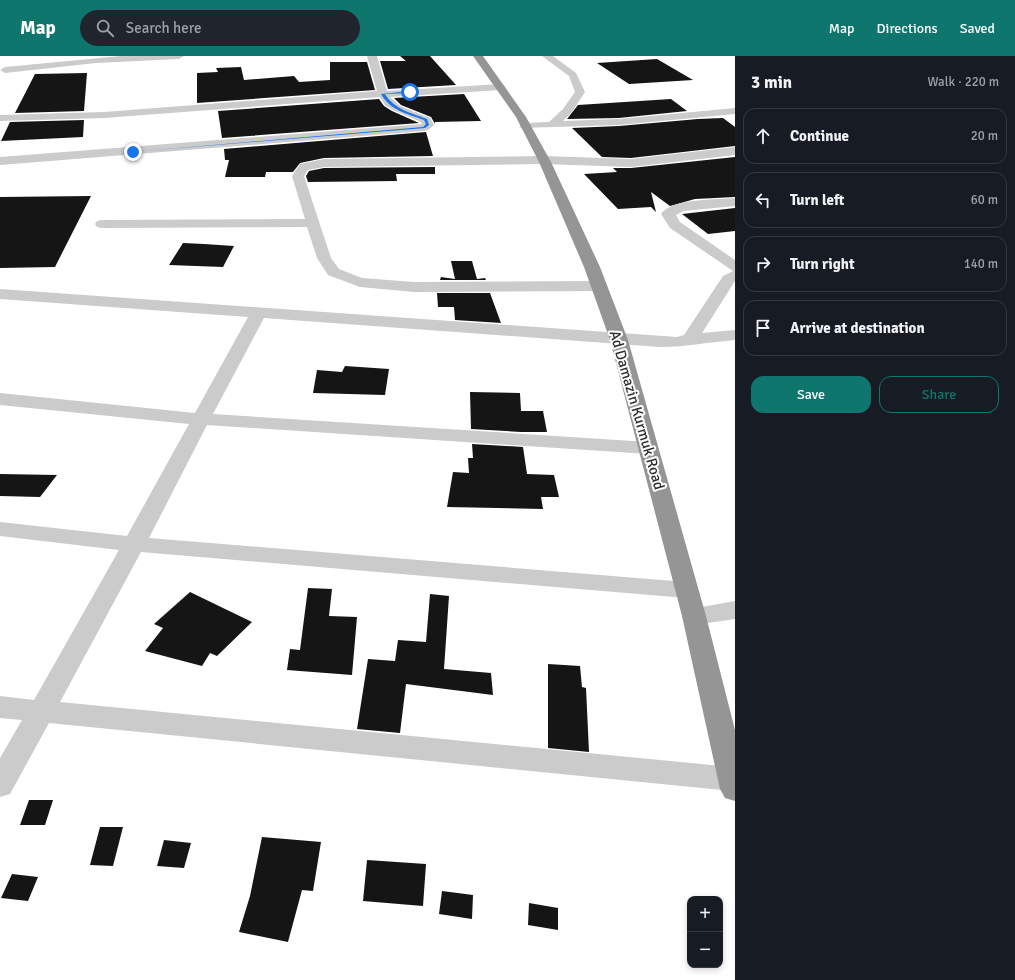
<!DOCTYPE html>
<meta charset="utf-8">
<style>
:root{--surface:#171b24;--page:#20242c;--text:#f1f3f6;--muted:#9ea1a6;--line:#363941;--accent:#0f766e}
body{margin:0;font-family:Signika,sans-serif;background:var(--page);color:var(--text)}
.controls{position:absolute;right:12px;bottom:12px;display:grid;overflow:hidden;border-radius:8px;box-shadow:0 2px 6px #0003}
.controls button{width:36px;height:36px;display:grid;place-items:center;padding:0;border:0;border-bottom:1px solid var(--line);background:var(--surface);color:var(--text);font:20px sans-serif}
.stop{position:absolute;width:12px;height:12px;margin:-9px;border:3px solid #1a73e8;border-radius:50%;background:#fff}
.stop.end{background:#1a73e8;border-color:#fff;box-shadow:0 1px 4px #0008}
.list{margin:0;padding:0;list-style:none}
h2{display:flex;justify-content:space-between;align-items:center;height:52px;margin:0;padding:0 16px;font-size:17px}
h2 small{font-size:13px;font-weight:400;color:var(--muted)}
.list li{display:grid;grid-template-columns:26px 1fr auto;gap:12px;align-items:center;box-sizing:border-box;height:56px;margin:0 8px 8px;padding:0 8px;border:1px solid var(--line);border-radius:12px}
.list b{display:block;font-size:15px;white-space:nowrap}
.list em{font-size:13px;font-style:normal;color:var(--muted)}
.actions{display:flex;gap:8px;padding:12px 16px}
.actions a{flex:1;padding:9px 0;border:1px solid var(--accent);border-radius:12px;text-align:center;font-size:14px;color:var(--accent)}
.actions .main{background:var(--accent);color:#fff}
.icon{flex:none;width:22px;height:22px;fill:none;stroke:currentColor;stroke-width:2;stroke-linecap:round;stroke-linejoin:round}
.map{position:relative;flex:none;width:735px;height:924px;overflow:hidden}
header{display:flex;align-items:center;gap:24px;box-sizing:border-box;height:56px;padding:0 20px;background:var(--accent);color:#fff}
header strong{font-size:19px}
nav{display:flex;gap:22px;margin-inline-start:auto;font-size:14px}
.search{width:280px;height:36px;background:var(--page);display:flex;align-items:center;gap:10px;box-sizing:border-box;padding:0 14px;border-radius:22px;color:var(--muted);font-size:15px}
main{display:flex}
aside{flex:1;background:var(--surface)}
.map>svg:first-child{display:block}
.building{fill:#151515}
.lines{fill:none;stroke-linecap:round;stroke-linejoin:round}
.minor{fill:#cbcbcb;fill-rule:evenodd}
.highway{fill:#959595;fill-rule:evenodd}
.route{fill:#1a73e8}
.labels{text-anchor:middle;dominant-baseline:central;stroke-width:4;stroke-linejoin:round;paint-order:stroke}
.street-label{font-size:15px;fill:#2e2e2e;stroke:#fff}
</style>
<header>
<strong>Map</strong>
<div class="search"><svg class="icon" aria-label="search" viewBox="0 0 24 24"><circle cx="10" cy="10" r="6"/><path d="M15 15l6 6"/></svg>Search here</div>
<nav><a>Map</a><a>Directions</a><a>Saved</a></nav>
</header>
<main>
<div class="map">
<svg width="735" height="924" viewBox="0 0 735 924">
<rect width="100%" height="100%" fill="#fff"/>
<path class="building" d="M 400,0 L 430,0 L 456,29 L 388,33 L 380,5 L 406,5 Z
M 657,3 L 693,24 L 629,28 L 597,7 Z
M 330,6 L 367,6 L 375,34 L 197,47 L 197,17 L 218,16 L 216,12 L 241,11 L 244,24 L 294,20 L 299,26 L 330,24 Z
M 87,17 L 84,55 L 15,57 L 35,18 Z
M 464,38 L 481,65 L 435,66 L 435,68 L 431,61 L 401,49 L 394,42 Z
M 379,43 L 384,50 L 392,55 L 419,67 L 222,82 L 218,55 Z
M 671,43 L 687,55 L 619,62 L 567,63 L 578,49 Z
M 723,62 L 735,71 L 735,90 L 631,102 L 602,101 L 572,72 L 619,70 L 698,63 Z
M 84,64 L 83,81 L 1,85 L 10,66 Z
M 426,76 L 433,100 L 324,102 L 300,107 L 293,116 L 266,116 L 265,121 L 225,121 L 229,104 L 225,104 L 224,93 Z
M 735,101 L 735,141 L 695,143 L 670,150 L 651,136 L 656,156 L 651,151 L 618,153 L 584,118 L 617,116 L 613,112 L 631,112 Z
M 435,111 L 435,118 L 396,118 L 397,125 L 308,126 L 306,120 L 309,115 L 324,112 Z
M 91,140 L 55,211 L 0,212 L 0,141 Z
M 735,152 L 735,175 L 708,178 L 682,158 Z
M 183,187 L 204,188 L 234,190 L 223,211 L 169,209 Z
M 451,205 L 472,205 L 477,223 L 485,222 L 486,224 L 440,224 L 441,221 L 455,223 Z
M 437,237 L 490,237 L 501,267 L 455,264 L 454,251 L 438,251 Z
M 345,310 L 389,313 L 385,339 L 313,337 L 317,314 L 342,316 Z
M 470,336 L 520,337 L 521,355 L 543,355 L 547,376 L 521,376 L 471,373 Z
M 472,388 L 523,391 L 527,418 L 554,419 L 559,441 L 541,441 L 543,453 L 447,451 L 453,416 L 469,417 L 468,402 L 473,402 Z
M 0,418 L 57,419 L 40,441 L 0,440 Z
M 308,532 L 332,533 L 329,560 L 357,561 L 352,619 L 287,614 L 290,593 L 300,594 Z
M 190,536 L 252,566 L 217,600 L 210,597 L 202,610 L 145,595 L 163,572 L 154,568 Z
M 430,538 L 449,540 L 444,613 L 491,617 L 493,639 L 406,628 L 400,677 L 357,673 L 368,603 L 395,605 L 398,584 L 426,586 Z
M 548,608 L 580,610 L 582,631 L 586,632 L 589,696 L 548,692 Z
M 29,744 L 53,744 L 45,769 L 20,769 Z
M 100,771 L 123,771 L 113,810 L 90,809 Z
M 262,781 L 321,786 L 313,835 L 302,834 L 288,886 L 239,876 L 250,840 Z
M 164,784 L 191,787 L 184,812 L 157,810 Z
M 367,804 L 426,808 L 423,850 L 363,845 Z
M 12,818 L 38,821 L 28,845 L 1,842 Z
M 442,835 L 473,839 L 472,863 L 439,858 Z
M 529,847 L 558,852 L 558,874 L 528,869 Z"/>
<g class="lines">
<path class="minor" d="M 121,0 L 184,0 L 179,3 L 96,7 L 5,17 L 0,14 L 5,11 Z
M 367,0 L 377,0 L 387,35 L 501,28 L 506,31 L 501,34 L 390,41 L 400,50 L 430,62 L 434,69 L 428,74 L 424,75 L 0,109 L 0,101 L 422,68 L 421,66 L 393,54 L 385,49 L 380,41 L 104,62 L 0,65 L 0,59 L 104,56 L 377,35 Z
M 542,0 L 553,0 L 576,17 L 585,36 L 571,57 L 563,65 L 619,63 L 735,52 L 735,58 L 619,69 L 521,72 L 519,70 L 525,67 L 549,66 L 563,53 L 575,36 L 569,20 Z
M 735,91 L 735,99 L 631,111 L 544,108 L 324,111 L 308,114 L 304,120 L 331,202 L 339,213 L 362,222 L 414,226 L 599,225 L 605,227 L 607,230 L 605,233 L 599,235 L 414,236 L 360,231 L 328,219 L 317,202 L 307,171 L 102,172 L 97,171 L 95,168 L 97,165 L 102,164 L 305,163 L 292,120 L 300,108 L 324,103 L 544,100 L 631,103 Z
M 735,142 L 735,150 L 684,155 L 676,159 L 680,166 L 735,204 L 735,225 L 702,277 L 735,274 L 735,284 C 710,286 685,291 660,291 L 264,262 L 213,358 L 648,386 L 655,388 L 658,392 L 655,396 L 648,398 L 207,369 L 149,482 L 686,526 L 694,528 L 698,534 L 694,540 L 686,542 L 141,496 L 60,646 L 732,711 L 735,712 L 735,734 L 732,735 L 49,667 L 10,738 L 0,741 L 0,702 L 22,664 L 0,662 L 0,640 L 34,644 L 119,494 L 0,480 L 0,466 L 127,480 L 189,368 L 0,349 L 0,337 L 195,357 L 248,261 L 0,243 L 0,233 L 677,281 L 684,279 L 723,220 L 733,215 L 670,172 L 661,158 C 672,142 717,144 735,142 Z
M 735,545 L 735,563 L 694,569 L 685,566 L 682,560 L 685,554 Z"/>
<path class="highway" d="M 473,0 L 483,0 L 526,61 L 551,106 L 600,211 L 628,284 L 706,560 L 735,674 L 735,745 L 725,742 L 720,733 L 682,560 L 610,284 L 584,211 L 539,106 L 516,61 Z"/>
</g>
<path class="route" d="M 411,35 L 410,37 L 385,38 C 394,53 411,57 427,63 L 429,69 L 425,72 L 132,96 L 423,71 L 426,68 L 424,64 C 406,57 391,55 381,38 Z"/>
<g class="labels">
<g class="street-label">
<text transform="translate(637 354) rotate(74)">Ad Damazin Kurmuk Road</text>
</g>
</g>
</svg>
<div class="controls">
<button>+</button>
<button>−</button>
</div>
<div class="stop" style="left:410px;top:36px"></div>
<div class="stop end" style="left:133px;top:96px"></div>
</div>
<aside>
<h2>3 min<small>Walk · 220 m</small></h2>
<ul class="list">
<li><svg class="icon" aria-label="ahead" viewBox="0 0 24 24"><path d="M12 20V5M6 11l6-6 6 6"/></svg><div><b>Continue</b></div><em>20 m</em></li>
<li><svg class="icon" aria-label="left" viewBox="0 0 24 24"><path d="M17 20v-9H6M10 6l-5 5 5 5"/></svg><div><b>Turn left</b></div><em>60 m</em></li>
<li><svg class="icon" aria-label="right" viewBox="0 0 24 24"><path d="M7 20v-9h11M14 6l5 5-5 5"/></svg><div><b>Turn right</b></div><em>140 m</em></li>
<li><svg class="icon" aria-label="arrive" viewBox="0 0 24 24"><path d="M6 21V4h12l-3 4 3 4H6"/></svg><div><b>Arrive at destination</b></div></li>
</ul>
<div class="actions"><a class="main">Save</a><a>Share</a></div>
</aside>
</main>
